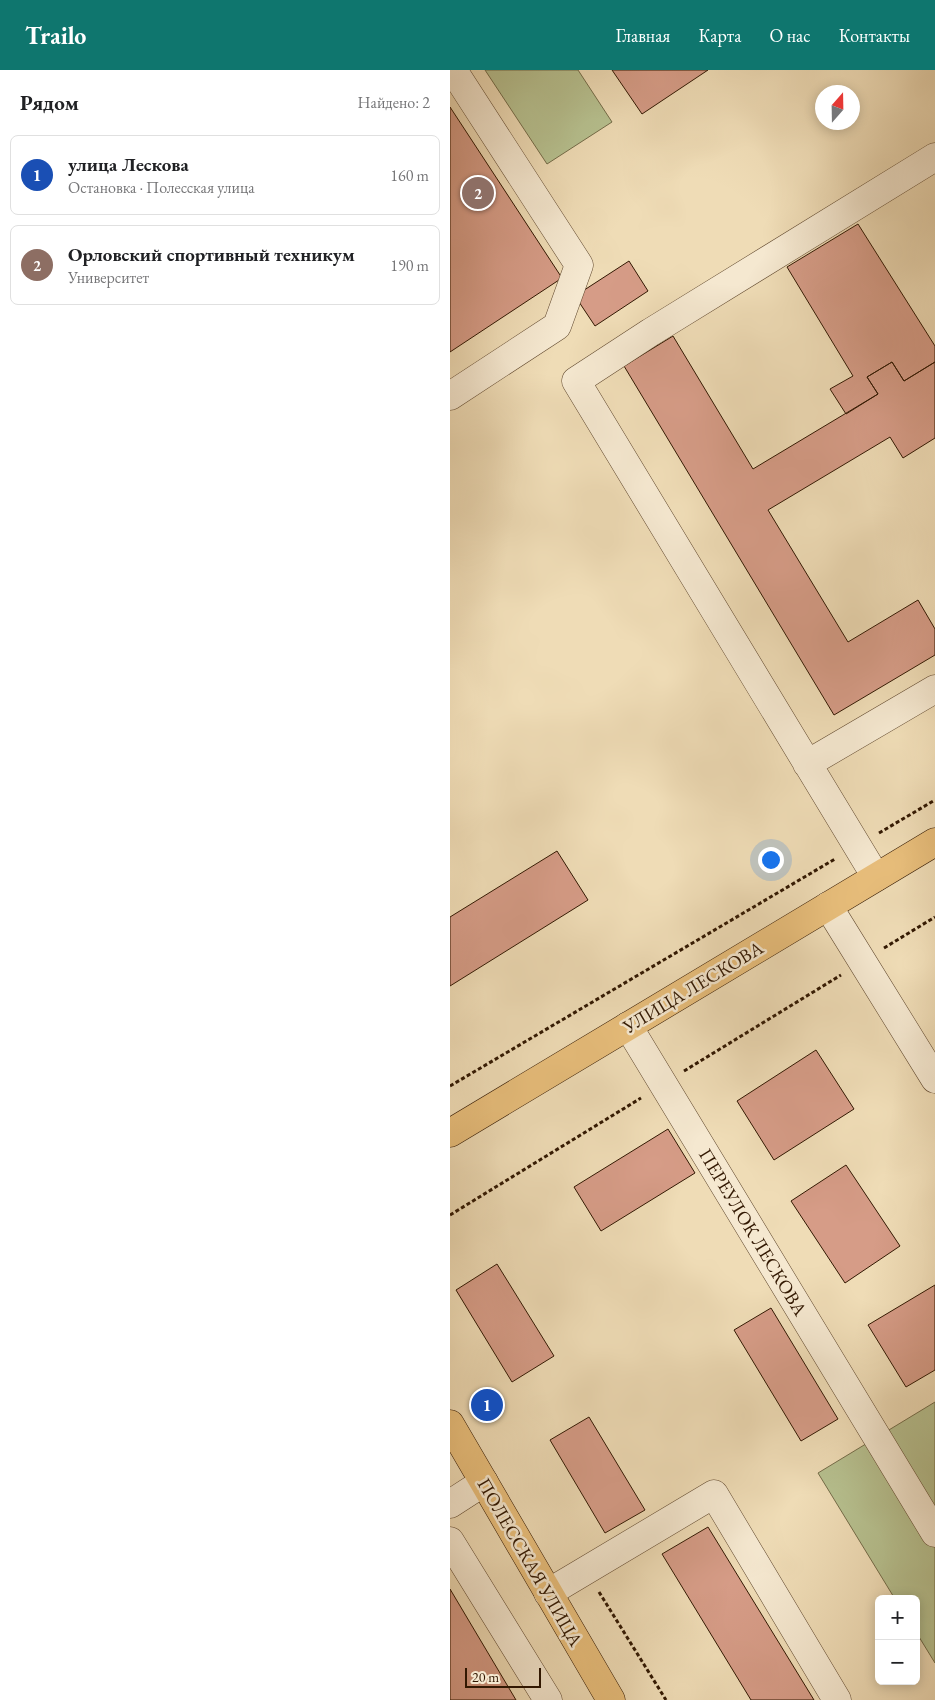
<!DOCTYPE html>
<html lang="ru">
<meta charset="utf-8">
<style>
:root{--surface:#fff;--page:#f2f2f2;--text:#202124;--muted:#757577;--line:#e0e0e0;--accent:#0f766e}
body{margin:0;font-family:"EB Garamond",serif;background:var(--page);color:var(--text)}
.controls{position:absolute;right:15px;bottom:15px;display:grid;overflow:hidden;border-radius:8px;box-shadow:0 2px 12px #0003}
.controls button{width:45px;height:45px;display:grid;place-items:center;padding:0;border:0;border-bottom:1px solid var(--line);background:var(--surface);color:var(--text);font:25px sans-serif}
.compass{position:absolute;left:365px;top:15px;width:45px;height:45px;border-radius:50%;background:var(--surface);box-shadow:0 2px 12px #0003;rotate:20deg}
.scale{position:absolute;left:15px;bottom:12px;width:76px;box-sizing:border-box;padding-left:5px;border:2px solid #321802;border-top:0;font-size:14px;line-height:18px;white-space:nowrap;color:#321802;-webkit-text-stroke:4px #f5e8d0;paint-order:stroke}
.you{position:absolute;left:320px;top:789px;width:18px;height:18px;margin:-12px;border:4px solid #fff;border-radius:50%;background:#1a73e8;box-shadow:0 0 0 8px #1a73e833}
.badge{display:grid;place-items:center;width:32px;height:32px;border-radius:50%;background:var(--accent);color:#fff;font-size:16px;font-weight:700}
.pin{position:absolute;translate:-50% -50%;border:2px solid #fff;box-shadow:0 1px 5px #0006}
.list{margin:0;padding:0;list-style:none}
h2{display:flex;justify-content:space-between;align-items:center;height:65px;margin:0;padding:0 20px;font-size:21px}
h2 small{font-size:16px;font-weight:400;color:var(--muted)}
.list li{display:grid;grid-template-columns:32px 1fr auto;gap:15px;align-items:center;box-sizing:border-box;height:80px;margin:0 10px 10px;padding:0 10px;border:1px solid var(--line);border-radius:8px}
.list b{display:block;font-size:19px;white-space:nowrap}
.list p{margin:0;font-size:16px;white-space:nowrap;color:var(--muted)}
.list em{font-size:16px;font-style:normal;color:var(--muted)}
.map{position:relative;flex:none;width:485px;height:1630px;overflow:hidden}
header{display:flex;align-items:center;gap:30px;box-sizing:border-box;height:70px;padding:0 25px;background:var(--accent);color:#fff}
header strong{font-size:24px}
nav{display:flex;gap:28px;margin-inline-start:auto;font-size:18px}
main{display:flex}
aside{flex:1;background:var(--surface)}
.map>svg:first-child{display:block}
.green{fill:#b7c190;stroke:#746c49}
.building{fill:#d69c87;stroke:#321802}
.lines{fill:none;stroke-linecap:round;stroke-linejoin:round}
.minor-casing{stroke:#61492f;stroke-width:29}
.major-casing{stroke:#321802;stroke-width:29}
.path{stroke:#321802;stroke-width:3;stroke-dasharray:4 2.5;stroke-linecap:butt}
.minor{stroke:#f5e8d0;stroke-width:28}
.major{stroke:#e8be7b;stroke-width:28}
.labels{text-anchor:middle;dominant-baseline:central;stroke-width:5;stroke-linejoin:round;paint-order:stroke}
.street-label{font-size:19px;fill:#321802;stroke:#f5e8d0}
</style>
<header>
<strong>Trailo</strong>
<nav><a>Главная</a><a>Карта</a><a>О нас</a><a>Контакты</a></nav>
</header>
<main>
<aside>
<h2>Рядом<small>Найдено: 2</small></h2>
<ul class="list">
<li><span class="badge" style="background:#1a4fb4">1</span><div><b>улица Лескова</b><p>Остановка · Полесская улица</p></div><em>160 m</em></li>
<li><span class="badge" style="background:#8d6e63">2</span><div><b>Орловский спортивный техникум</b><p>Университет</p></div><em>190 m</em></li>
</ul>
</aside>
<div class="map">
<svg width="485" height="1630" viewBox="0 0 485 1630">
<rect width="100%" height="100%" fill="#efdcb6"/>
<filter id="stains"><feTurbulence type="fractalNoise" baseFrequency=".004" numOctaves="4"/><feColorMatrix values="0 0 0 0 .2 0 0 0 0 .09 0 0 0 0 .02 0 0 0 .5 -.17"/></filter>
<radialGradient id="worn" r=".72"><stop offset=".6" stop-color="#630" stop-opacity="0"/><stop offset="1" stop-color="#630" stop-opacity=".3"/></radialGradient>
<path class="green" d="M 35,0 L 128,0 L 162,52 L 97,94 Z
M 485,1332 L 485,1593 L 466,1562 L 466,1529 L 445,1529 L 368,1403 Z"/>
<path class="building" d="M 162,0 L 258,0 L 192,44 Z
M 0,37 L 112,208 L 0,282 Z
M 408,154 L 485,276 L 485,292 L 454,311 L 442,292 L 417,307 L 428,324 L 396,344 L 380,319 L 403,306 L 337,197 Z
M 179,191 L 198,221 L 145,256 L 125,226 Z
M 223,266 L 303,399 L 428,324 L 417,307 L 442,292 L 454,311 L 485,292 L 485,368 L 453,388 L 440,367 L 318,440 L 398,572 L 468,530 L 485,559 L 485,585 L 384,645 L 174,296 Z
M 107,781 L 138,830 L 0,916 L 0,847 Z
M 366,980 L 404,1039 L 324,1090 L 287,1031 Z
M 218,1059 L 245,1103 L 151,1161 L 124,1117 Z
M 396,1095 L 450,1176 L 395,1213 L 341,1131 Z
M 47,1194 L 104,1286 L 62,1312 L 6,1220 Z
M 485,1215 L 485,1300 L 456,1317 L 418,1255 Z
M 321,1238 L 388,1349 L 351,1371 L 284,1260 Z
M 139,1347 L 195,1440 L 155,1463 L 100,1370 Z
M 258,1457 L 364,1630 L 301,1630 L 212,1484 Z
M 0,1519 L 66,1630 L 0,1630 Z"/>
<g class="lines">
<defs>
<path id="minor" d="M 0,326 L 107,256 L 129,195 L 3,0
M 357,694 L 485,619
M 426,807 L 126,311 L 201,262 L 485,87
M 378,836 L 485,1009
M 178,956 L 485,1463
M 0,1434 L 34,1412
M 0,1471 L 98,1630
M 98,1523 L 264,1424 L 387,1630"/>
<path id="major" d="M 0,1063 L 485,772
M 0,1354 L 161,1630"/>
</defs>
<use href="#minor" class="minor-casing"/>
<use href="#major" class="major-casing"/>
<path class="path" d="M 429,763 L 485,730
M 434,878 L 485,847
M 234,1001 L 391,905
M 0,1016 L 385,789
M 0,1145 L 191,1028
M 149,1522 L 216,1630"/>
<use href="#minor" class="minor"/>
<use href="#major" class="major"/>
</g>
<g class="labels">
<g class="street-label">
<text transform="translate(243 917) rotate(-31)">УЛИЦА ЛЕСКОВА</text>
<text transform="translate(303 1162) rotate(59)">ПЕРЕУЛОК ЛЕСКОВА</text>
<text transform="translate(80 1492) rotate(60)">ПОЛЕССКАЯ УЛИЦА</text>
</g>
</g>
<rect width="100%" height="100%" filter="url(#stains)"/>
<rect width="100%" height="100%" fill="url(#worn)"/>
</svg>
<div class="controls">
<button>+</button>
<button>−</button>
</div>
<svg class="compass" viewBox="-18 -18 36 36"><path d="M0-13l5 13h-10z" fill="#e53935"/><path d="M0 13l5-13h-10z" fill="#757577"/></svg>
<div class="scale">20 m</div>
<div class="you"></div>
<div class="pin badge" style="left:37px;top:1335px;background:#1a4fb4">1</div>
<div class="pin badge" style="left:28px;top:123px;background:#8d6e63">2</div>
</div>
</main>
